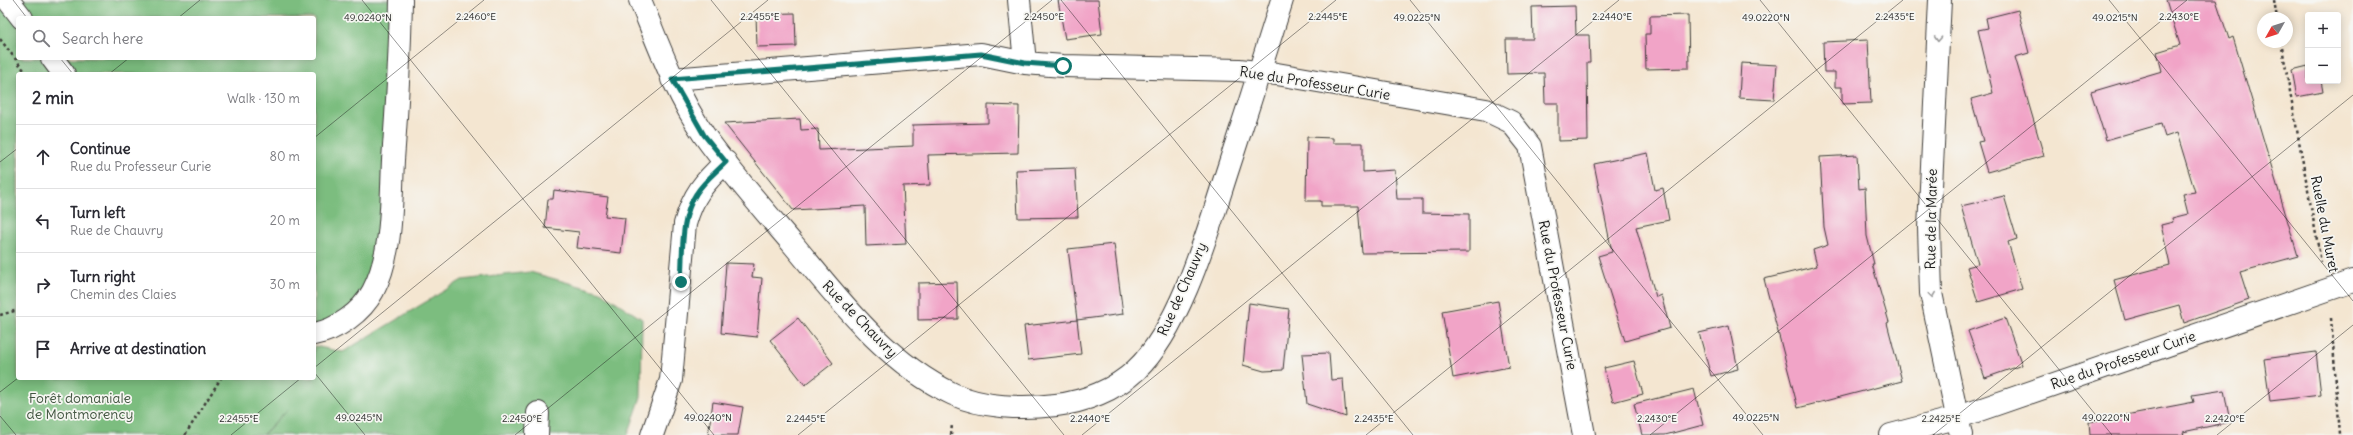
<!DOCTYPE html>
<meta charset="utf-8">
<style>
:root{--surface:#fff;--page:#f2f2f3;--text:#2b2b33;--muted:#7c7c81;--line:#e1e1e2}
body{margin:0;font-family:Delius,sans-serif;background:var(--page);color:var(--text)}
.controls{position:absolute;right:12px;top:12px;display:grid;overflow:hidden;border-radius:4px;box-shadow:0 2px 10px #0003}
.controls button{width:36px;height:36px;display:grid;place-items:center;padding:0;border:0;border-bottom:1px solid var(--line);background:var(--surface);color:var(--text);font:20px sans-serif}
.compass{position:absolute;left:2257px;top:12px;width:36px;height:36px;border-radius:50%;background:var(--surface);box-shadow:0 2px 10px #0003;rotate:231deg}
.stop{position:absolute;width:12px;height:12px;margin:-9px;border:3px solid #0f766e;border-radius:50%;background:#fff}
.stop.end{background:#0f766e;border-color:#fff;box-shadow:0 1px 4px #0008}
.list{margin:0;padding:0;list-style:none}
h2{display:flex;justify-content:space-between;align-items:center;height:52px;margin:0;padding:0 16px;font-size:17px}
h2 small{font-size:13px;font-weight:400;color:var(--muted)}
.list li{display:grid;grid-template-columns:26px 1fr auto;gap:12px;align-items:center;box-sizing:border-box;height:64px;padding:0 16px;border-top:1px solid var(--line)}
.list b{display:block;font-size:15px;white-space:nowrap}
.list p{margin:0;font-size:13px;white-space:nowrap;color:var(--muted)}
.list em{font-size:13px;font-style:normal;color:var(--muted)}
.icon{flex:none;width:22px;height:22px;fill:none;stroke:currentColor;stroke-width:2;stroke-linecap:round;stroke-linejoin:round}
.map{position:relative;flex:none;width:2353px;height:435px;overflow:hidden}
.search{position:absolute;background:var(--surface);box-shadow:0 2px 10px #0003;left:16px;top:16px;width:300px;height:44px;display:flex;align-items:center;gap:10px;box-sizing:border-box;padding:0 14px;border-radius:4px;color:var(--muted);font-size:15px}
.panel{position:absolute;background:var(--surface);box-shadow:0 2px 10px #0003;left:16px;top:72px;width:300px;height:308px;border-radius:4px}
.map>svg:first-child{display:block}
.forest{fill:#7cbd7f;stroke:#4c6c4e;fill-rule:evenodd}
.building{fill:#f1a4c7}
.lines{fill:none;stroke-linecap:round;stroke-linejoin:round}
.minor-casing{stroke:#3c3a37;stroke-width:24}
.path{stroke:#3c3a37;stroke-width:2.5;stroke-dasharray:3 3;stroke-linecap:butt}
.minor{stroke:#fff;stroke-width:22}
.oneway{stroke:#999}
.route{stroke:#0f766e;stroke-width:5}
.ticks{fill:none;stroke:#1c1c1c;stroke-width:1;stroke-opacity:0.45}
.labels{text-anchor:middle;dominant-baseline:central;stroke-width:3.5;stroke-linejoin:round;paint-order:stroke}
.street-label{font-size:14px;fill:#1c1c1c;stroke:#f6f6f2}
.park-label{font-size:14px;fill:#425641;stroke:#f6f6f2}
.ticks-label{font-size:10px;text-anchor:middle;fill:#1c1c1c;stroke:#f6f6f2;stroke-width:3.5;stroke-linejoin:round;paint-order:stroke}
</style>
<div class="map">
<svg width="2353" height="435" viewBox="0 0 2353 435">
<rect width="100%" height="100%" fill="#f6f6f2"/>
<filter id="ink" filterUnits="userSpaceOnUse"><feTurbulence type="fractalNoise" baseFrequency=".025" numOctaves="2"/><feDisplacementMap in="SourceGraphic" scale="8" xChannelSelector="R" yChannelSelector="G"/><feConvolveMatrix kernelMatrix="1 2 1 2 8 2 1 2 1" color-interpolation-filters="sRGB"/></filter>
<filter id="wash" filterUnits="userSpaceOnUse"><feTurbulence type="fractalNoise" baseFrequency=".012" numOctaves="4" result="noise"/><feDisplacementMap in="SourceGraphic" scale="16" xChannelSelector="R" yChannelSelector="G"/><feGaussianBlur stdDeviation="0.9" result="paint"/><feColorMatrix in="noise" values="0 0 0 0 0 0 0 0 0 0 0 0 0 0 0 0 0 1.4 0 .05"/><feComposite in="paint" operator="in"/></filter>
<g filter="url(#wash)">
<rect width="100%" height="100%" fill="#f4e6d1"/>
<path class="forest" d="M 0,0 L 395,0 L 400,44 L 373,292 L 314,332 L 314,74 L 18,74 L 18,378 L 314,378 L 314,346 L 343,352 L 462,280 L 530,272 L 601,292 L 642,319 L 641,397 L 628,435 L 263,435 L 288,409 L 262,435 L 0,435 ZM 18,18 L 314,18 L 314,58 L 18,58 Z"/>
<g id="blocks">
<path class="building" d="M 1058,0 L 1098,0 L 1102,34 L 1065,39 Z
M 2166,0 L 2216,0 L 2229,39 L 2233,37 L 2298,256 L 2240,272 L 2249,300 L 2184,323 L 2179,305 L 2125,320 L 2114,280 L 2170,265 L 2161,225 L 2173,222 L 2172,218 L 2188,214 L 2183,194 L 2195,192 L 2177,133 L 2165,137 L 2161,124 L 2106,140 L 2091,92 L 2162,71 L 2157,52 L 2180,45 Z
M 1575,6 L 1576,35 L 1589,35 L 1590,63 L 1587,63 L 1588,140 L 1558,141 L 1558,103 L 1545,103 L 1544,73 L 1507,74 L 1506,39 L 1533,39 L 1532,7 Z
M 2018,10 L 2029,53 L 2015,57 L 2044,156 L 1987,172 L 1978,142 L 1983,141 L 1971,99 L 1993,93 L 1978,30 L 1988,28 L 1986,18 Z
M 795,13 L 796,46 L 757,47 L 756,14 Z
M 1688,15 L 1689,68 L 1646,69 L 1645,34 L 1650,34 L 1650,16 Z
M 1868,40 L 1871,103 L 1842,104 L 1842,87 L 1835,87 L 1835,72 L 1824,72 L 1823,42 Z
M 1741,63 L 1777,65 L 1774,100 L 1739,98 Z
M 2308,66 L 2308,81 L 2321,81 L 2323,92 L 2297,97 L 2292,70 Z
M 988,105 L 1019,106 L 1018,153 L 928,155 L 930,185 L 903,186 L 906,244 L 866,246 L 865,206 L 793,210 L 724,123 L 800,119 L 801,130 L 818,129 L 819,150 L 913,146 L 913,125 L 988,123 Z
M 1307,137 L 1333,138 L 1333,143 L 1363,143 L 1363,172 L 1395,170 L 1397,199 L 1422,199 L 1422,213 L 1469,214 L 1469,252 L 1362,253 L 1358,206 L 1321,206 L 1321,201 L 1306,201 Z
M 1648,153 L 1655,190 L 1663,188 L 1669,220 L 1636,227 L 1656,297 L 1661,295 L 1670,328 L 1625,341 L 1598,256 L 1612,252 L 1594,164 Z
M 1857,155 L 1859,189 L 1865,188 L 1867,236 L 1874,264 L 1872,264 L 1889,322 L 1887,323 L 1902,381 L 1798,408 L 1764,279 L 1817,266 L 1813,250 L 1828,245 L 1824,227 L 1820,157 Z
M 1075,168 L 1078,217 L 1018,218 L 1016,170 Z
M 554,190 L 608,197 L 605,216 L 625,218 L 621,253 L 577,248 L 579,232 L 545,228 L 548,199 L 553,199 Z
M 2004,196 L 2017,239 L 2008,242 L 2022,289 L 1978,302 L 1967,267 L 1978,264 L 1961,206 Z
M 1114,244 L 1123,314 L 1077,320 L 1068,249 Z
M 726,263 L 754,264 L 752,277 L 762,278 L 757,337 L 721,333 Z
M 957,282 L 958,319 L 918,320 L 918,283 Z
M 1498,301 L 1509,367 L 1453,378 L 1442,311 Z
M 1249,303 L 1289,309 L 1283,370 L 1264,371 L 1243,365 Z
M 798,318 L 833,363 L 805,385 L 770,340 Z
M 2005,318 L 2022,365 L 1985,378 L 1968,331 Z
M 1077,320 L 1081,354 L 1028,360 L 1024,326 Z
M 1729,326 L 1738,369 L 1711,376 L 1699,333 Z
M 2316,352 L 2321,395 L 2270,401 L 2264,359 Z
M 1329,353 L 1331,380 L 1343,379 L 1346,417 L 1307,404 L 1302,354 Z
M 1634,361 L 1643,394 L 1613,402 L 1604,368 Z
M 1694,389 L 1703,425 L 1665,435 L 1642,435 L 1634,404 Z
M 2224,390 L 2230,422 L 2183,432 L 2184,435 L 2090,435 L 2089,422 L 2194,402 L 2192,395 Z
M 713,402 L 743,407 L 738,435 L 708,435 Z"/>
</g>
</g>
<g filter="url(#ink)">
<use href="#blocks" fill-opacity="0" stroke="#3c3a37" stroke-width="1"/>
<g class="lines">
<defs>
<path id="minor" d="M 8,0 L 22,18
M 640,0 C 659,46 676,94 704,135 C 731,173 762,208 792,243 C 838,298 885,362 953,394 C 983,408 1023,409 1056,405 C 1084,402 1115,390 1136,370 C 1180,329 1208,231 1226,175 C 1245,117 1264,58 1282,0
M 1019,0 L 1025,63
M 1940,0 L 1929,228 L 1931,293 L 1961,435
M 52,58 L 64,74
M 672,79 L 981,54 L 1025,63 L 1063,66 L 1239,70 L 1277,74 L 1486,110 L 1511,122 L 1530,146 L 1584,435
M 314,334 C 337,330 362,312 373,291 C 393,253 391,202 393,160 C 397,107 400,54 401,0
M 537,435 L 538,413
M 652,435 L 671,380 L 685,224 C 693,195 704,182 726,162
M 1891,435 L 1956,418 L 2353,281"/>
</defs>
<use href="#minor" class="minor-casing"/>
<path class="path" d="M 2274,0 L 2277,18
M 0,39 L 27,74
M 2281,42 L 2321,262
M 0,315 L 18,310
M 2331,318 L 2340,435
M 185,435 L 221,378
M 951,435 L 952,424"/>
<use href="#minor" class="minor"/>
</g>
<defs><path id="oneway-chevron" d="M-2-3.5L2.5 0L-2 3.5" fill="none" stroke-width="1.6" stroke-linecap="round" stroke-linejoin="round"/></defs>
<g class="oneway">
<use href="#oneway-chevron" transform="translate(1938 39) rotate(93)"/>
<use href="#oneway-chevron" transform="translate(1932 295) rotate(82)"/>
</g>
</g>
<g class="lines" filter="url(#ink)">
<path class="route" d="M 681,282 C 683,254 680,218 696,194 C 704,181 716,172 726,162 L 704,135 L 672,79 L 981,54 L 1025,63 L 1063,66"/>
</g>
<path class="ticks" d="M 13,0 L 27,18M 362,0 L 714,435M 711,0 L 1064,435M 1061,0 L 1413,435M 1410,0 L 1763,435M 1760,0 L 2112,435M 2109,0 L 2353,301M 178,18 L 200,0M 60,58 L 73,74M 109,74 L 129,58M 314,138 L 484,0M 0,162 L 18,148M 314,368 L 768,0M 314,372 L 365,435M 0,392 L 18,378M 0,416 L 16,435M 231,435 L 301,378M 515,435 L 1052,0M 798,435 L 1336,0M 1082,435 L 1619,0M 1366,435 L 1903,0M 1650,435 L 2187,0M 1933,435 L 2353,95M 2217,435 L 2353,325"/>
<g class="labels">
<g class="street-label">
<text transform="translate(1315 83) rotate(9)">Rue du Professeur Curie</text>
<text transform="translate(1931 219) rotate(-89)">Rue de la Marée</text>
<text transform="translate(2325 224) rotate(79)">Ruelle du Muret</text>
<text transform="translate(1182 289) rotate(-66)">Rue de Chauvry</text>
<text transform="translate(1558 295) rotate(79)">Rue du Professeur Curie</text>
<text transform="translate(860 319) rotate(46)">Rue de Chauvry</text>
<text transform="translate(2123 360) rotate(-19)">Rue du Professeur Curie</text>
</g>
<g class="park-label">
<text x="80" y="398">Forêt domaniale<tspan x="80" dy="16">de Montmorency</tspan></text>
</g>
</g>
<g class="ticks-label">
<text x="476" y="20">2.2460°E</text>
<text x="760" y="20">2.2455°E</text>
<text x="1044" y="20">2.2450°E</text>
<text x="1328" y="20">2.2445°E</text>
<text x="1612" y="20">2.2440°E</text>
<text x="2179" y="20">2.2430°E</text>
<text x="1895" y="20">2.2435°E</text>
<text x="2115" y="21">49.0215°N</text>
<text x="368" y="21">49.0240°N</text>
<text x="1417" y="21">49.0225°N</text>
<text x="1766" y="21">49.0220°N</text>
<text x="359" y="421">49.0245°N</text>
<text x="708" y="421">49.0240°N</text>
<text x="1756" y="421">49.0225°N</text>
<text x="2106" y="421">49.0220°N</text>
<text x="239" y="422">2.2455°E</text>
<text x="522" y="422">2.2450°E</text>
<text x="806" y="422">2.2445°E</text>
<text x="1090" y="422">2.2440°E</text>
<text x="1374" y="422">2.2435°E</text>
<text x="1657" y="422">2.2430°E</text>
<text x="1941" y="422">2.2425°E</text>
<text x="2225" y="422">2.2420°E</text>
</g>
</svg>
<div class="controls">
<button>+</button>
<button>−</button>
</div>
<svg class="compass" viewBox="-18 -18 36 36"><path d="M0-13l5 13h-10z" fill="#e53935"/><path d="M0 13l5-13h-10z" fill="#7c7c81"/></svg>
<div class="stop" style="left:1063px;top:66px"></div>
<div class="stop end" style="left:681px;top:282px"></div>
<div class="search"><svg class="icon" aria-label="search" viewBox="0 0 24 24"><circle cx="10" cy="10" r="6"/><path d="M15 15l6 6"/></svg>Search here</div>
<section class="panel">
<h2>2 min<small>Walk · 130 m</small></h2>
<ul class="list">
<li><svg class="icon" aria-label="ahead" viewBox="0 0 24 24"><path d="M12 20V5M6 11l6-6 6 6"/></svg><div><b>Continue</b><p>Rue du Professeur Curie</p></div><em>80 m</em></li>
<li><svg class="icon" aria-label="left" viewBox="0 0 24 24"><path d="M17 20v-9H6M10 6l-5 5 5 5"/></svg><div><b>Turn left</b><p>Rue de Chauvry</p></div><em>20 m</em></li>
<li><svg class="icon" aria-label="right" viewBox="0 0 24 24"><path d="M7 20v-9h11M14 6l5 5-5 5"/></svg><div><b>Turn right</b><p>Chemin des Claies</p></div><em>30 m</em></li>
<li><svg class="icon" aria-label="arrive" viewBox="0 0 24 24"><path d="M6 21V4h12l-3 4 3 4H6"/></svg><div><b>Arrive at destination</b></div></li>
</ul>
</section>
</div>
